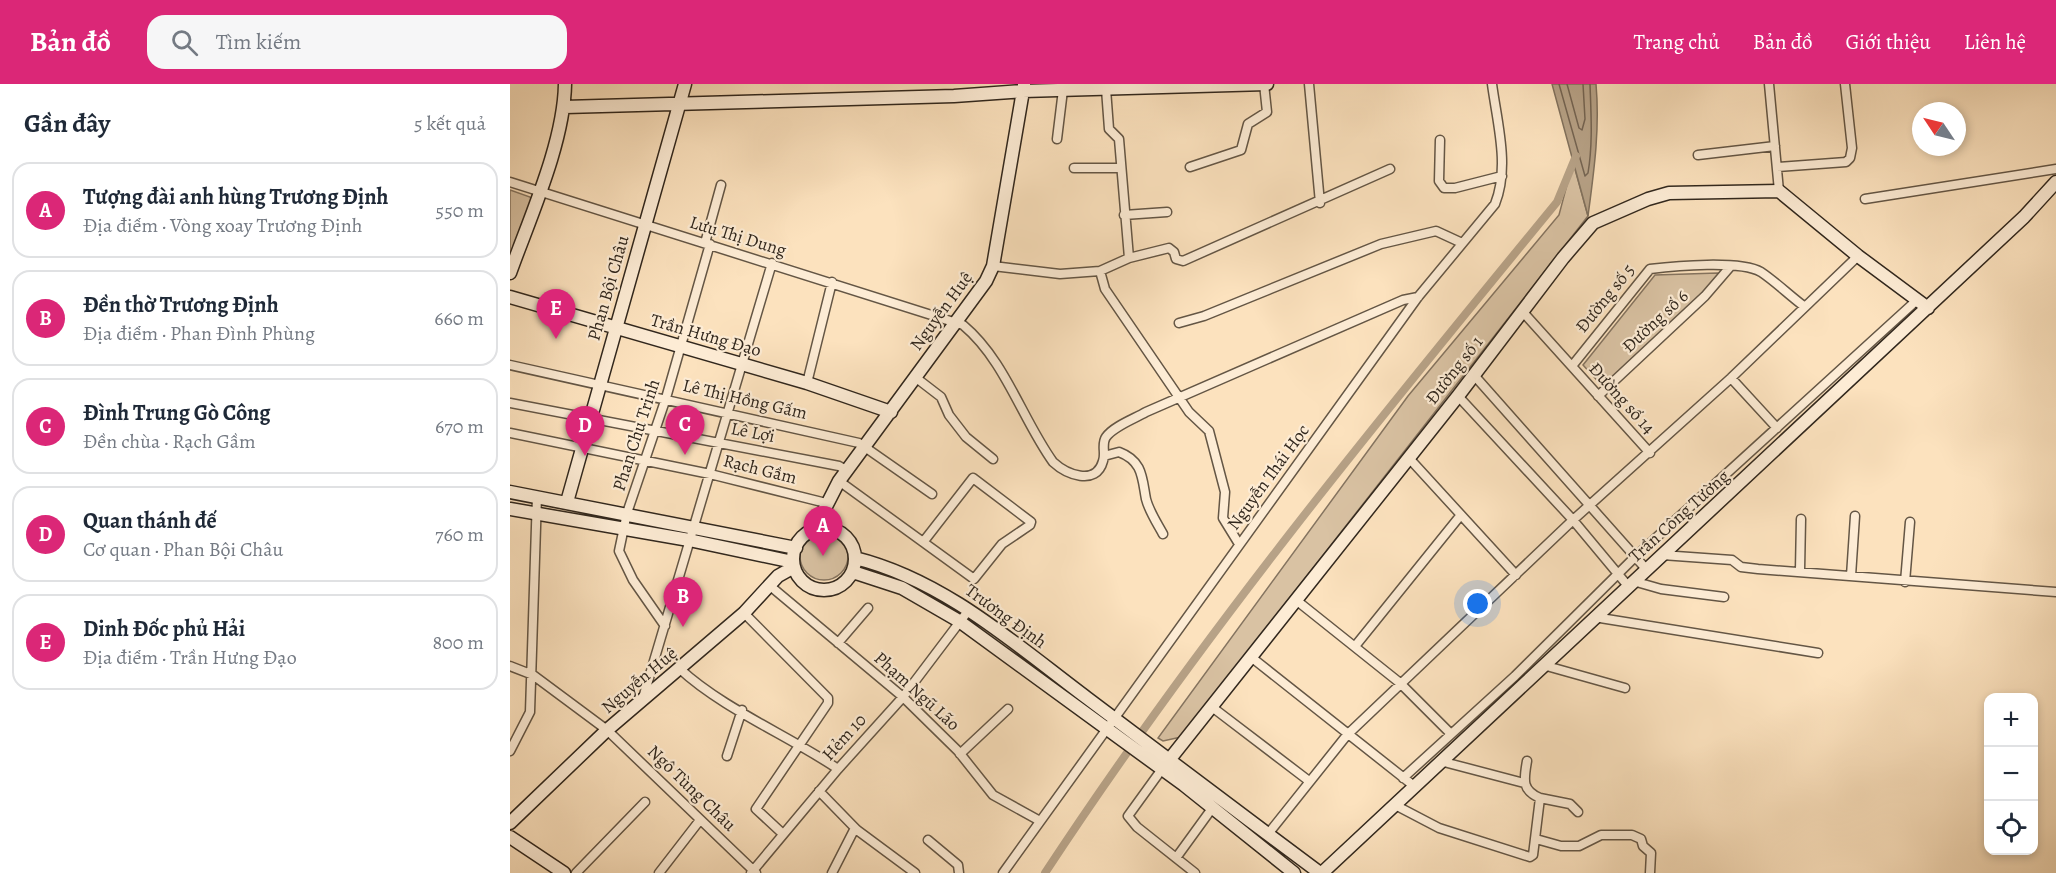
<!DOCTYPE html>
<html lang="vi">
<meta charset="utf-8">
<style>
:root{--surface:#fff;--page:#f6f6f7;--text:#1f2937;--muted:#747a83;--line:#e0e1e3;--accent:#db2777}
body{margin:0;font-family:Alegreya,serif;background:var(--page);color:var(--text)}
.controls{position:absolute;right:18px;bottom:18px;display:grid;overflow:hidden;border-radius:12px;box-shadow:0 3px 9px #0003}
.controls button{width:54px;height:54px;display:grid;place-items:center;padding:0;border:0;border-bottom:2px solid var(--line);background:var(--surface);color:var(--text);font:30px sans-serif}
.compass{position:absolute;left:1402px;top:18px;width:54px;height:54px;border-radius:50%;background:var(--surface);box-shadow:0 3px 9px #0003;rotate:305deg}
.you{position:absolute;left:968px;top:520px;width:21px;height:21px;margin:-15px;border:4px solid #fff;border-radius:50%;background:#1a73e8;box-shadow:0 0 0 9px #1a73e833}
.badge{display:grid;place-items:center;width:39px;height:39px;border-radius:50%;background:var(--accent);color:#fff;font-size:20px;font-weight:700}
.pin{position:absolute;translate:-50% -50px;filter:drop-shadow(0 2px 3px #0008)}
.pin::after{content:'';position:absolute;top:32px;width:21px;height:18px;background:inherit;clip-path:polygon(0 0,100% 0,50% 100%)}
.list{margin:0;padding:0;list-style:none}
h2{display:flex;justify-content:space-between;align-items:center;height:78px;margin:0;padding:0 24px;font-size:26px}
h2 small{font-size:20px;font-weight:400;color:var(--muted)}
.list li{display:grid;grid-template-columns:39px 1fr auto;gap:18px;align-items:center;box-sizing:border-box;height:96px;margin:0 12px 12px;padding:0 12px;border:2px solid var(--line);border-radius:18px}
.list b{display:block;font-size:22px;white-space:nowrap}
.list p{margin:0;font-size:20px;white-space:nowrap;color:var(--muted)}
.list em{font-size:20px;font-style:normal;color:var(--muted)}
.icon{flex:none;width:33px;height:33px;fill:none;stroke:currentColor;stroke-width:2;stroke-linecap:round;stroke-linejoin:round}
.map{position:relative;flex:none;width:1546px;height:789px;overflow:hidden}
header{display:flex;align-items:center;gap:36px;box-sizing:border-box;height:84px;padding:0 30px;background:var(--accent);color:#fff}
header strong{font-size:28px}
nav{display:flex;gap:33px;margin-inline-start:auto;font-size:21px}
.search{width:420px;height:54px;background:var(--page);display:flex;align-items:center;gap:15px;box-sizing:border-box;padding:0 21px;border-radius:18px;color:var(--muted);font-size:22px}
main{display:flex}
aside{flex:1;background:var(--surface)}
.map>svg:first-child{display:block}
.green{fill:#d9c2a3;stroke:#857460;stroke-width:1.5}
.water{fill:#b7a287;stroke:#81715d;stroke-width:1.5}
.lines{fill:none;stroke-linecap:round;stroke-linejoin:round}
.shore{stroke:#746452;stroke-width:1.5}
.canal{stroke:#b7a287;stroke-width:8}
.street-casing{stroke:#645645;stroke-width:11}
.secondary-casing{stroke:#31271d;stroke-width:15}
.street{stroke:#fdecd5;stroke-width:8}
.secondary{stroke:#fdecd5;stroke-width:12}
.labels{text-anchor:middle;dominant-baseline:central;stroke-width:4.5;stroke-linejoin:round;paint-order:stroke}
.street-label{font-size:18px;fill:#31271d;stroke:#fdecd5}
</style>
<header>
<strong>Bản đồ</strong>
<div class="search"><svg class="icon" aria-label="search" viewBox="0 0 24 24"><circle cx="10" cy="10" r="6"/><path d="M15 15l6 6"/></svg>Tìm kiếm</div>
<nav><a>Trang chủ</a><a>Bản đồ</a><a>Giới thiệu</a><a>Liên hệ</a></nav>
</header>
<main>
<aside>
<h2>Gần đây<small>5 kết quả</small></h2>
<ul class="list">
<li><span class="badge">A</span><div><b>Tượng đài anh hùng Trương Định</b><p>Địa điểm · Vòng xoay Trương Định</p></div><em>550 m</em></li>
<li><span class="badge">B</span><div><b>Đền thờ Trương Định</b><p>Địa điểm · Phan Đình Phùng</p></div><em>660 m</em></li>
<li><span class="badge">C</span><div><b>Đình Trung Gò Công</b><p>Đền chùa · Rạch Gầm</p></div><em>670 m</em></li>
<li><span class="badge">D</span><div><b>Quan thánh đế</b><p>Cơ quan · Phan Bội Châu</p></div><em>760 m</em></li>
<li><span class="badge">E</span><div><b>Dinh Đốc phủ Hải</b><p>Địa điểm · Trần Hưng Đạo</p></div><em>800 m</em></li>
</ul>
</aside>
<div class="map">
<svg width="1546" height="789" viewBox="0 0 1546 789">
<rect width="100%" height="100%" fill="#fce2be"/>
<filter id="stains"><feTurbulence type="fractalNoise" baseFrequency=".00333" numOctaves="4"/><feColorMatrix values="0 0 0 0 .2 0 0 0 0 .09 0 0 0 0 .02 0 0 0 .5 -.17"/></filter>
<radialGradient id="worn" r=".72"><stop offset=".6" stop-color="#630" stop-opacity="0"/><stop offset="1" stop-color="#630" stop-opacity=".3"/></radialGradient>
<path class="green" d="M 1063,78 L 1078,132 L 671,653 L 653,657 L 648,654 L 898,312 L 1049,131 Z
M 0,106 L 20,113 L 24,123 L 0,188 Z
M 1208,189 L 1213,193 L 1095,305 L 1073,281 L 1145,191 Z
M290 472a24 24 0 1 1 48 0a24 24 0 1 1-48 0Z"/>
<path class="water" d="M 1042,0 L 1086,0 C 1090,45 1084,87 1078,132 Z"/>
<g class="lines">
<path class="shore" d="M 1049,0 L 1075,92 L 1078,89 C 1083,59 1081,30 1080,0
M 1057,0 L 1069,44 L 1072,46 L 1075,35 L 1073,0"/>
<path class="canal" d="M 535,789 C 690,553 868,336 1047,118 L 1066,72"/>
<defs>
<path id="street" d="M 799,0 L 810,119
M 1259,0 L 1269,107
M 596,5 L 599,45 L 609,55 L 619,174
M 547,55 L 553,6
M 930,56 L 929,97 L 934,104 L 945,104 L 992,92
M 1188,71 L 1265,62
M 680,83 L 731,66 L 738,40 L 757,28 L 754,0
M 1267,83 L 1336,78 L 1340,74 L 1342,64 L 1335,0
M 564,84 L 610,84
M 0,98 L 453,241 C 495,276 512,335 543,378 C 556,390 586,403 593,377 C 596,369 591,360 596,353 C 604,342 624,335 636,328 L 893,216 L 908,213
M 1355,115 L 1546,85
M 614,131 L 657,128
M 195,159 L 211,101
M 483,182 L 550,190 L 590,187
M 1012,227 L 1140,369
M 669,239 L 694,232 L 871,160 L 926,147 L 952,159
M 0,281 L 349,359 L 422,410
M 1062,282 L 1140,185 C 1165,182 1230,176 1251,188 C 1266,198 1280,212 1295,223
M 963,290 L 1137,486
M 405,293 L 431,313 L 439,331 L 456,353 L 483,375
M 1221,294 L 1267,344
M 297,299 L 322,198
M 948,312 L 1063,436 L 1118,502
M 1088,312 L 1195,212 L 1220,183
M 0,319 L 329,382 L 338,387
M 0,349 L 200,390 L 316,419
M 594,372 L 609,368 C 633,377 632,394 636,415 C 639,427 647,439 653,450
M 898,373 L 1006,491
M 329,397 L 464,495 L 492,460 L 520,441 L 521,438 L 463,394 L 414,457
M 729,460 L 713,434 L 715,408 L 699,347 L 679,328 L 595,205 L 590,187 L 619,174 L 659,164 L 664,168 L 666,175 L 673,177 L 880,85
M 1152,471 L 1222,476 L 1231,483 L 1248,485 L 1546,508
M 1290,486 L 1291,435
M 1341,492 L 1345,432
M 1123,497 L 1151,505 L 1214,513
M 1395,498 L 1400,438
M 259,501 L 393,613 L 448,667 L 483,711 L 530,737
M 786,516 L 890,599 L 941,650
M 234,529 L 318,614 L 318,619 L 246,725 L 273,750
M 1084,533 L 1308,569
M 155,542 L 123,496 L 109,467 L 117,429 L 156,314 L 200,160
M 328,559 L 358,524
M 846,561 L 950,432
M 741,573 L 904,702
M 1033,581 L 1115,604
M 0,582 L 23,591 L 97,646 L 246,789
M 170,585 C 212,624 279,652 328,685
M 133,614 L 262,179
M 702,623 L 799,697
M 0,667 L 20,628 L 27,412
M 450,670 L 498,625
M 217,672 L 232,626
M 930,677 L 1014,699
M 652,685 L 618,732 L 627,743 L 685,789
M 893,694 L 1005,592 L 1126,472 L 1407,216
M 309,707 L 347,746 L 405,789
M 1030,714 L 1060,720 L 1068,728
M 885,721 L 929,744 L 1020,773 L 1023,771 L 1030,714 C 1011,706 1014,695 1017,677
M 758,750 L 837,651 L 1063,436 L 1221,294 L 1348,172
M 1026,755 L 1051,762 L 1069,762 L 1091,751 L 1122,751 L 1131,755 L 1133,762 L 1141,769 L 1140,789
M 418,756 L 448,781 L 449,789
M 666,774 L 703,723
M 66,789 L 135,718
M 149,789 L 190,736
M 241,789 L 328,685 L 393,613 L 458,527
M 322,789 L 345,744
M 493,789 L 908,213 L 985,120 C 1000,83 987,38 982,0"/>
<path id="secondary" d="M 55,23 L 444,12 L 513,7 L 757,0
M 0,189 C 20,133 54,59 55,0
M 0,213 L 297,299 L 381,328
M 0,408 L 286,464
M 57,418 L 175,0
M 0,425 L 179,456 L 283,478
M283 475a31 31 0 1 1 62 0a31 31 0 1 1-62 0Z
M 304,446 L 329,397 L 476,197 L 483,182 L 514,1
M 345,474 C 434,496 505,560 577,614 C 654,672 732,731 810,789
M 343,488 L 392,504 L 449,537 L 674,701 L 784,789
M 652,685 L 948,312 L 1053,174 L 1083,139 L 1138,115 L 1159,109 L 1269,107 L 1348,172 L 1418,224
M 0,739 L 97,646 L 234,529 L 268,492 L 284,483
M 0,753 L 54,789
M 812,789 L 1514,133 L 1546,98"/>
</defs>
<use href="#street" class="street-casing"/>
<use href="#secondary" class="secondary-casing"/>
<use href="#street" class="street"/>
<use href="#secondary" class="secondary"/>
</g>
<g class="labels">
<g class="street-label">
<text transform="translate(228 152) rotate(17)">Lưu Thị Dung</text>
<text transform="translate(98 204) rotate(-74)">Phan Bội Châu</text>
<text transform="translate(1095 214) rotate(-51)">Đường số 5</text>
<text transform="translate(431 227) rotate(-54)">Nguyễn Huệ</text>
<text transform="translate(1145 237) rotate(-43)">Đường số 6</text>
<text transform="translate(196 251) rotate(16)">Trần Hưng Đạo</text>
<text transform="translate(944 286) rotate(-52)">Đường số 1</text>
<text transform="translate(1112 314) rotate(48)">Đường số 14</text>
<text transform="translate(235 315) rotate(13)">Lê Thị Hồng Gấm</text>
<text transform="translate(243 348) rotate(11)">Lê Lợi</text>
<text transform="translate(126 351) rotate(-72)">Phan Chu Trinh</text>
<text transform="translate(250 385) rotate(14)">Rạch Gầm</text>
<text transform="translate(758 393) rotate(-54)">Nguyễn Thái Học</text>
<text transform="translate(1169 432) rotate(-42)">Trần Công Tường</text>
<text transform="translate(496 532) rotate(36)">Trương Định</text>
<text transform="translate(129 596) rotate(-40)">Nguyễn Huệ</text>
<text transform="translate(407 607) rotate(42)">Phạm Ngũ Lão</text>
<text transform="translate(334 653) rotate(-48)">Hẻm 10</text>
<text transform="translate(182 704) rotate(44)">Ngô Tùng Châu</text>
</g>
</g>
<rect width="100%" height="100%" filter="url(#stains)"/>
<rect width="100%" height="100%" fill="url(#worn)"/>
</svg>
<div class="controls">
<button>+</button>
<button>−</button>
<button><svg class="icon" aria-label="locate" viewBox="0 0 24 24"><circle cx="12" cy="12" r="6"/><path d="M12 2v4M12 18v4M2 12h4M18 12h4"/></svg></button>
</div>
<svg class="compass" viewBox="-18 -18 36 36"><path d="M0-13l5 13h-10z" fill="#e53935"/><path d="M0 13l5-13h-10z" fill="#747a83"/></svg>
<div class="you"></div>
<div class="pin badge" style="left:313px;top:472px">A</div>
<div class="pin badge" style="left:173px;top:543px">B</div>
<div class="pin badge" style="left:175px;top:371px">C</div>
<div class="pin badge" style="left:75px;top:372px">D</div>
<div class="pin badge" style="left:46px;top:255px">E</div>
</div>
</main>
